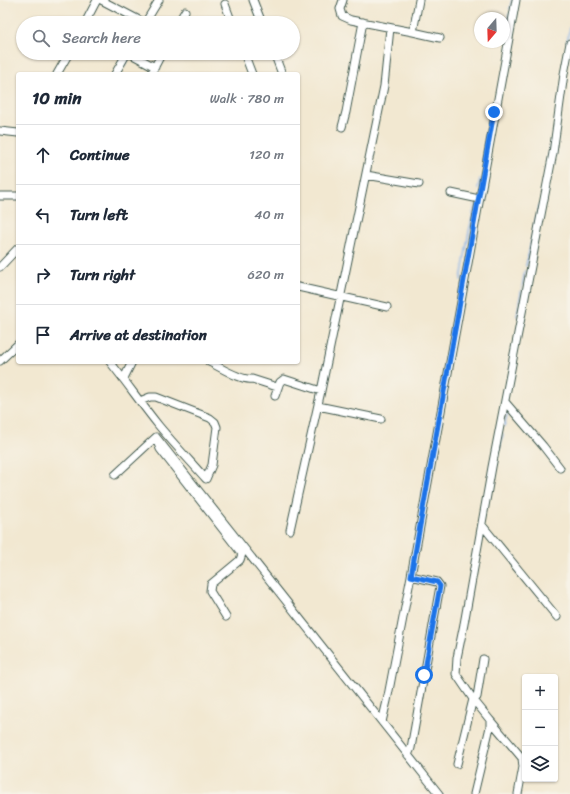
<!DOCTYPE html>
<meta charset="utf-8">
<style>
:root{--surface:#fff;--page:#f6f6f7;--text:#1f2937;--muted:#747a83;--line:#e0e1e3}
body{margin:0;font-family:Sriracha,sans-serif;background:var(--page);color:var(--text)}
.controls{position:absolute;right:12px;bottom:12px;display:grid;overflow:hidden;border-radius:4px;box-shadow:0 1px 3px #0004}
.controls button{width:36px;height:36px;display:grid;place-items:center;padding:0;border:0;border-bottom:1px solid var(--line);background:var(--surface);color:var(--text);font:20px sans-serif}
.compass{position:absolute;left:474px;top:12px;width:36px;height:36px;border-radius:50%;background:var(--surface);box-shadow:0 1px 3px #0004;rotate:199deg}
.stop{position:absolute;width:12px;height:12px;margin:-9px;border:3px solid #1a73e8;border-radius:50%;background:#fff}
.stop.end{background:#1a73e8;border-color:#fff;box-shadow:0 1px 4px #0008}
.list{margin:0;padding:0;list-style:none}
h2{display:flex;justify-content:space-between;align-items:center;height:52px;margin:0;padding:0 16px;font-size:17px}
h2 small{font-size:13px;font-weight:400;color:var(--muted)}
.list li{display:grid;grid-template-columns:26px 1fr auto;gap:12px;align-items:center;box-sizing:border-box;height:60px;padding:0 16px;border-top:1px solid var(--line)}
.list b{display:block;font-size:15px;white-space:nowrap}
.list em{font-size:13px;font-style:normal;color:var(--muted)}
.icon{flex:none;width:22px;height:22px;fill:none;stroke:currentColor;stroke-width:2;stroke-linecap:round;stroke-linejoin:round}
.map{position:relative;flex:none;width:570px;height:794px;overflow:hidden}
.search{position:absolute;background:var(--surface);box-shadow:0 1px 3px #0004;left:16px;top:16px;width:284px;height:44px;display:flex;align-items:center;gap:10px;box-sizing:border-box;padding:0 14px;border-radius:22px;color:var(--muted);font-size:15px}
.panel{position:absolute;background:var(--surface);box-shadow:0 1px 3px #0004;left:16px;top:72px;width:284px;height:292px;border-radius:4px}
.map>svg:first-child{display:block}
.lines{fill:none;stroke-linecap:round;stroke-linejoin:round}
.stream{stroke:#7caee8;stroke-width:1.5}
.minor-casing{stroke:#3f574c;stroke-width:9}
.minor{stroke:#fff;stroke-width:7}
.route{stroke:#1a73e8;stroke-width:5}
</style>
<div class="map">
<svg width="570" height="794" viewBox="0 0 570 794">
<rect width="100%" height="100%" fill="#f7f3e8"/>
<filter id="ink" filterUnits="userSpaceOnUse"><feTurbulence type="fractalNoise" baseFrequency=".025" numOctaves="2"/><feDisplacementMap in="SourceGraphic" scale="8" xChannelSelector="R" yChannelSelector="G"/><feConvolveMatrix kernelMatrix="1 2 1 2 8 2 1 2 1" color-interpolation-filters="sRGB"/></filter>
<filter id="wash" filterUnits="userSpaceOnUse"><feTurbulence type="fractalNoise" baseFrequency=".012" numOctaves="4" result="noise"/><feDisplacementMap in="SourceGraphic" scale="16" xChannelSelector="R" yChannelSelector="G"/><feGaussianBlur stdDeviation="0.9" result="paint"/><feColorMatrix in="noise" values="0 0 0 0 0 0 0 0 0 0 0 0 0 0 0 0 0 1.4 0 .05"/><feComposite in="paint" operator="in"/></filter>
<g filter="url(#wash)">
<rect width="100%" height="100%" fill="#f2e8d1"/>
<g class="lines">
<path class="stream" d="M 510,9 L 512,0
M 149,23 L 152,18
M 506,33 L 509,14
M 567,42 L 570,28
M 123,67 L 129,57
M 119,74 L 121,70
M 487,141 L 491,115
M 546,170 L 551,142
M 478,189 L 480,179
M 526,266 L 539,205
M 461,280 L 469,232 L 475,205
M 517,316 L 525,271
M 504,426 L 508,411
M 498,455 L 503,434
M 422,498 L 423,488
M 394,681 L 397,667"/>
</g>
</g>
<g filter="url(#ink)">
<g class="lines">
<defs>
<path id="minor" d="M 101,0 L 145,23
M 253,0 L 262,23
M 343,0 L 340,9 L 342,16 L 351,20 L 413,32 L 419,0
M 225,4 L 232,23
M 85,23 L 97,0
M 145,23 L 159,0
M 178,23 L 185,11
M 413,32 L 440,38
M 129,53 L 155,67
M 244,53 L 252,74
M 274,53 L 282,74
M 57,74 L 69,53
M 115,74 L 127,53
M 151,74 L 162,53
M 342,127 L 346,112 L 363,22
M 0,131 L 18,133
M 366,175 L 419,184
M 451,193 L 479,199
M 0,196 L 18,196
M 0,267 L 18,248
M 298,287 L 387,307
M 0,361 L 18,344
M 110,362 C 127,383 142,405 159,426 C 174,444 190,461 206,479 L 212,465 L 217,427 L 215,422 L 210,418 L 156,397 L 150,397 L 140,401
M 209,362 C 220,367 241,381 252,379 L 277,387
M 124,378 L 132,362
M 275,396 L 280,382 L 284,379 L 321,391
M 506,403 L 543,446 L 560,468
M 318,406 L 381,419
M 157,441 L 160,449 L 242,554 L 240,560 L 211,584 L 210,591 L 226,617
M 115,475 L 156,437 L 439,794
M 482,525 L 557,617
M 290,530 L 321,391 L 384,86 L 390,28
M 490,720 L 522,758 L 523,767 L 518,794
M 382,722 L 387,701 L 411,576 L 516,0
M 408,755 L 411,748 L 440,586 L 437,582 L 411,576
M 457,764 L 473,699 L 477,697 L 483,659
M 474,794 L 490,727 L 490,720 L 473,699 L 456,674 L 457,658 L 464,624 L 492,467 L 553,153 L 564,74 L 570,43"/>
</defs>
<use href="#minor" class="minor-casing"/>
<use href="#minor" class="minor"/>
</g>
</g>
<g class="lines" filter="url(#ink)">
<path class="route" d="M 424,675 L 440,586 L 437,582 L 411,576 L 494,112"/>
</g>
</svg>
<div class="controls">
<button>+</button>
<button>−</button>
<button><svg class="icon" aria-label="layers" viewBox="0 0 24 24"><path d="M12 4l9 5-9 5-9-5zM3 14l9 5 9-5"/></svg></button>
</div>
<svg class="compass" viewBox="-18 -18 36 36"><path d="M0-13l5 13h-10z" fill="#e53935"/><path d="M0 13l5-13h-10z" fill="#747a83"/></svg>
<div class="stop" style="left:424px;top:675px"></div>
<div class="stop end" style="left:494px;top:112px"></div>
<div class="search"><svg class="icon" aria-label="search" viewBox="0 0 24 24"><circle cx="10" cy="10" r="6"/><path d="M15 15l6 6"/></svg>Search here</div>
<section class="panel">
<h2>10 min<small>Walk · 780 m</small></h2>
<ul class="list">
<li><svg class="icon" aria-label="ahead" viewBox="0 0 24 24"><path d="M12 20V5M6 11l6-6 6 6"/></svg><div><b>Continue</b></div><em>120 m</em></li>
<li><svg class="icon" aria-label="left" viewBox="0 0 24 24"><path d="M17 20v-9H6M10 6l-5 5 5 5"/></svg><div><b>Turn left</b></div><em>40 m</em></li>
<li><svg class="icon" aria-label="right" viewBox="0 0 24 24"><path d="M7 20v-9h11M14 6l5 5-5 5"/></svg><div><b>Turn right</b></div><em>620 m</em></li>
<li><svg class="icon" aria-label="arrive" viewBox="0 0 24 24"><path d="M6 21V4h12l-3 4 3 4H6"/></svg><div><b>Arrive at destination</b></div></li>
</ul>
</section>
</div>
